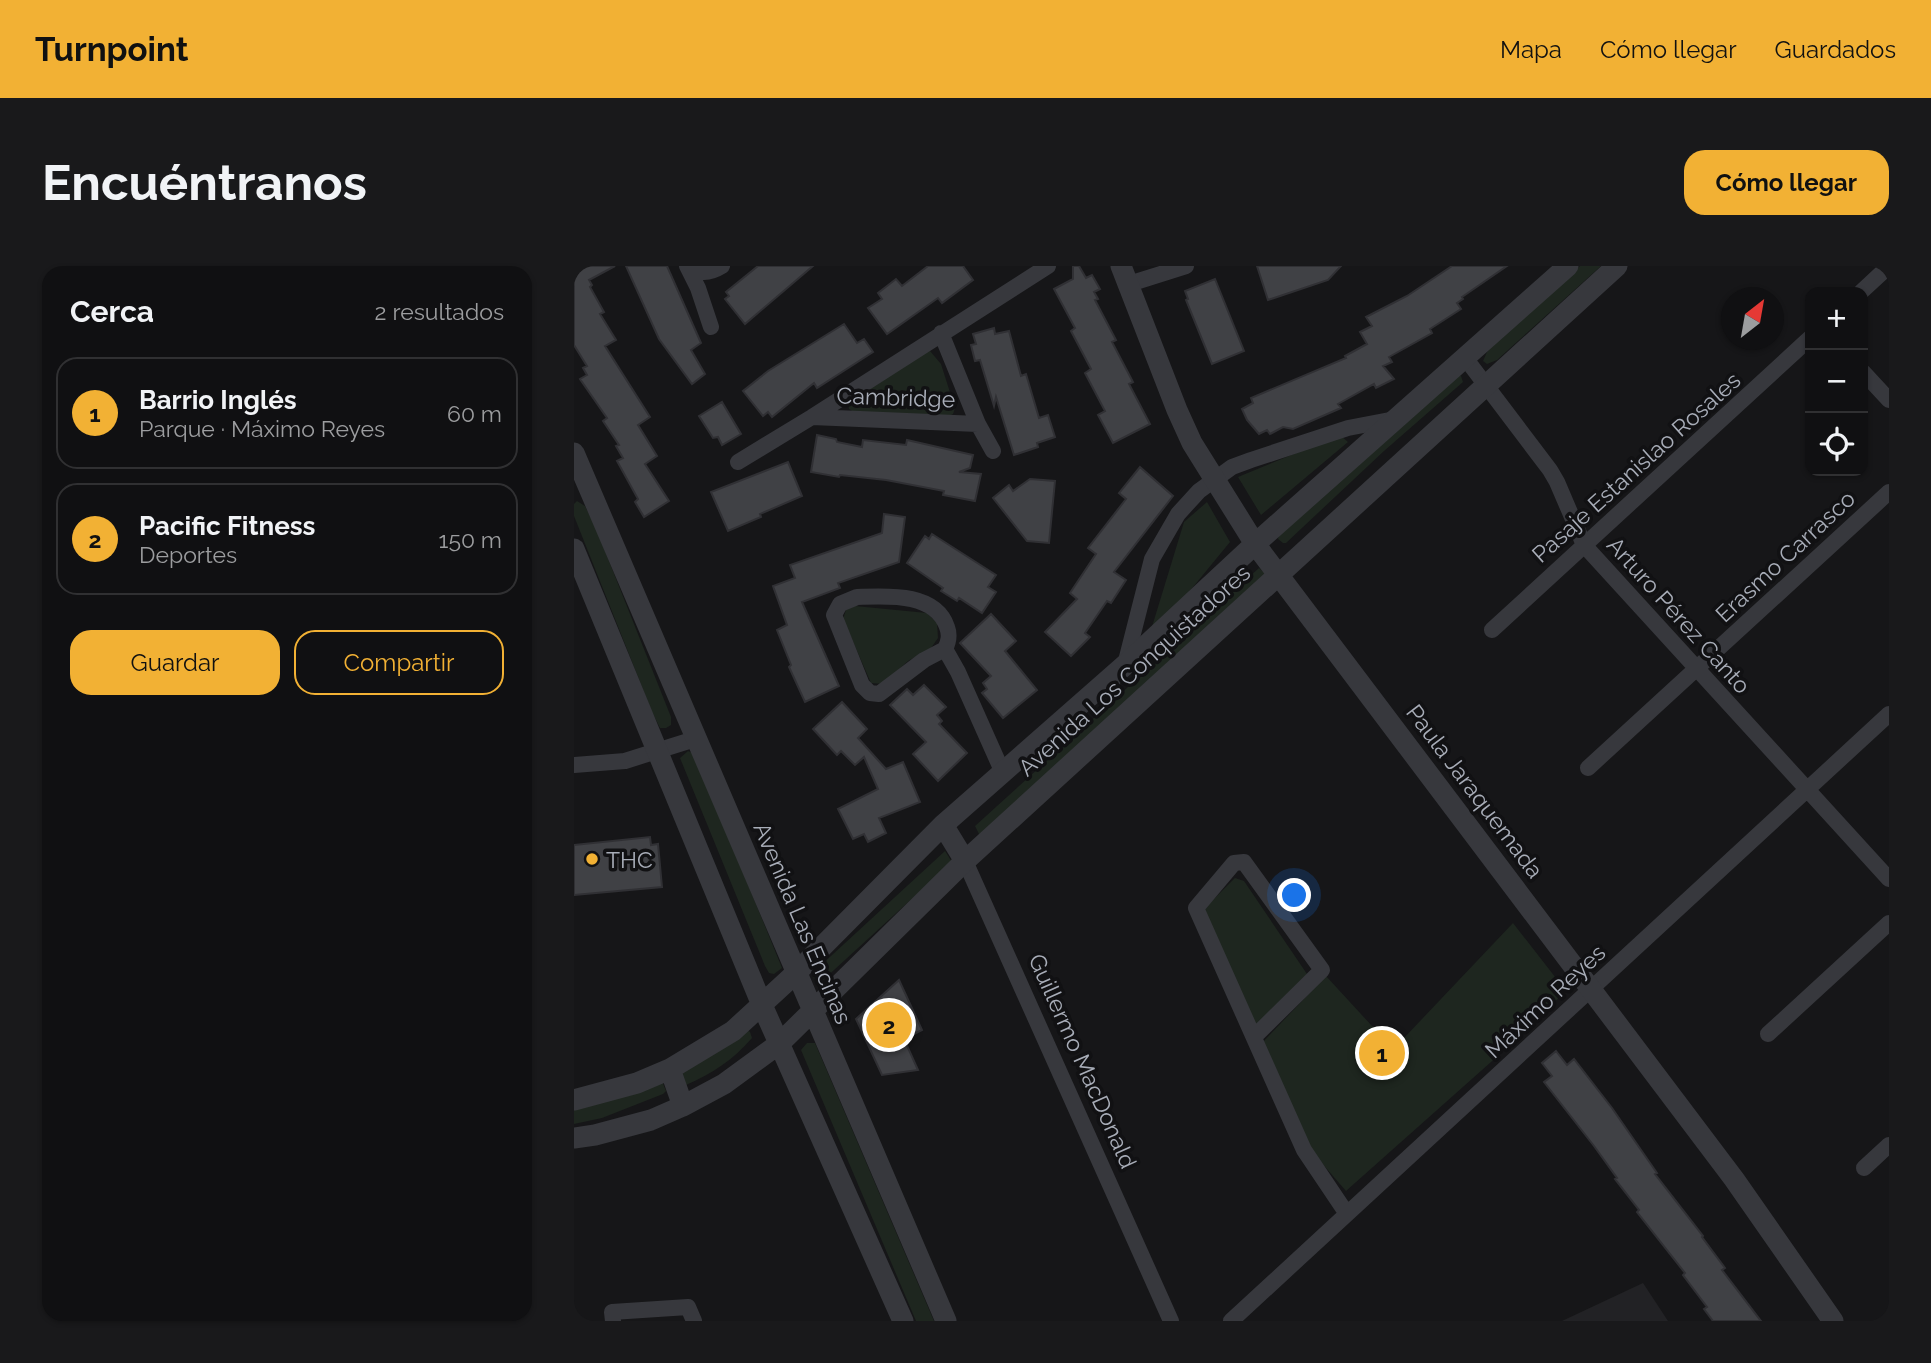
<!DOCTYPE html>
<html lang="es">
<meta charset="utf-8">
<style>
:root{--surface:#101012;--page:#19191b;--text:#f1f3f6;--muted:#9c9d9f;--line:#303032;--accent:#f2b134}
body{margin:0;font-family:Raleway,sans-serif;background:var(--page);color:var(--text)}
.controls{position:absolute;right:21px;top:21px;display:grid;overflow:hidden;border-radius:14px;box-shadow:0 2px 5px #0004}
.controls button{width:63px;height:63px;display:grid;place-items:center;padding:0;border:0;border-bottom:2px solid var(--line);background:var(--surface);color:var(--text);font:35px sans-serif}
.compass{position:absolute;left:1147px;top:21px;width:63px;height:63px;border-radius:50%;background:var(--surface);box-shadow:0 2px 5px #0004;rotate:31deg}
.you{position:absolute;left:721px;top:630px;width:24px;height:24px;margin:-18px;border:5px solid #fff;border-radius:50%;background:#1a73e8;box-shadow:0 0 0 10px #1a73e833}
.badge{display:grid;place-items:center;width:46px;height:46px;border-radius:50%;background:var(--accent);color:#111;font-size:23px;font-weight:700}
.pin{position:absolute;translate:-50% -50%;border:4px solid #fff;box-shadow:0 2px 7px #0006}
.list{margin:0;padding:0;list-style:none}
h2{display:flex;justify-content:space-between;align-items:center;height:91px;margin:0;padding:0 28px;font-size:30px}
h2 small{font-size:23px;font-weight:400;color:var(--muted)}
.list li{display:grid;grid-template-columns:46px 1fr auto;gap:21px;align-items:center;box-sizing:border-box;height:112px;margin:0 14px 14px;padding:0 14px;border:2px solid var(--line);border-radius:21px}
.list b{display:block;font-size:26px;white-space:nowrap}
.list p{margin:0;font-size:23px;white-space:nowrap;color:var(--muted)}
.list em{font-size:23px;font-style:normal;color:var(--muted)}
.actions{display:flex;gap:14px;padding:21px 28px}
.actions a{flex:1;padding:16px 0;border:2px solid var(--accent);border-radius:21px;text-align:center;font-size:24px;color:var(--accent)}
.actions .main{background:var(--accent);color:#111}
.icon{flex:none;width:38px;height:38px;fill:none;stroke:currentColor;stroke-width:2;stroke-linecap:round;stroke-linejoin:round}
.map{position:relative;flex:none;width:1315px;height:1055px;overflow:hidden;border-radius:21px}
header{display:flex;align-items:center;gap:42px;box-sizing:border-box;height:98px;padding:0 35px;background:var(--accent);color:#111}
header strong{font-size:33px}
nav{display:flex;gap:38px;margin-inline-start:auto;font-size:24px}
.intro{display:flex;align-items:center;justify-content:space-between;box-sizing:border-box;height:168px;padding:0 42px}
h1{margin:0;font-size:49px}
.button{padding:18px 32px;border-radius:21px;background:var(--accent);color:#111;font-size:24px;font-weight:700}
main{display:flex;gap:42px;padding:0 42px}
aside{flex:1;background:var(--surface);border-radius:21px;box-shadow:0 2px 5px #0004}
.map>svg:first-child{display:block}
.built{fill:#222225}
.green{fill:#1e261f}
.building{fill:#404145;stroke:#303034;stroke-width:2}
.lines{fill:none;stroke-linecap:round;stroke-linejoin:round}
.minor{stroke:#37383d;stroke-width:16}
.tertiary{stroke:#37383d;stroke-width:21}
.poi-dot{fill:#f2b134;stroke:#111113;stroke-width:2.5}
.labels{text-anchor:middle;dominant-baseline:central;stroke-width:7;stroke-linejoin:round;paint-order:stroke}
.street-label{font-size:23px;fill:#a8adb8;stroke:#111113}
.poi-label{font-size:23px;fill:#a8adb8;stroke:#111113;text-anchor:start}
</style>
<header>
<strong>Turnpoint</strong>
<nav><a>Mapa</a><a>Cómo llegar</a><a>Guardados</a></nav>
</header>
<div class="intro"><h1>Encuéntranos</h1><a class="button">Cómo llegar</a></div>
<main>
<aside>
<h2>Cerca<small>2 resultados</small></h2>
<ul class="list">
<li><span class="badge">1</span><div><b>Barrio Inglés</b><p>Parque · Máximo Reyes</p></div><em>60 m</em></li>
<li><span class="badge">2</span><div><b>Pacific Fitness</b><p>Deportes</p></div><em>150 m</em></li>
</ul>
<div class="actions"><a class="main">Guardar</a><a>Compartir</a></div>
</aside>
<div class="map">
<svg width="1315" height="1055" viewBox="0 0 1315 1055">
<rect width="100%" height="100%" fill="#161618"/>
<path class="built" d="M 1069,1017 L 1094,1055 L 988,1055 Z"/>
<path class="green" d="M 1006,0 L 1027,0 L 923,94 L 913,98 L 909,95 L 913,86 L 925,73 Z
M 356,85 L 367,98 L 381,142 L 379,148 L 375,150 L 281,147 L 275,143 L 274,136 L 351,86 Z
M 882,106 L 887,110 L 889,116 L 810,185 L 712,277 L 709,277 L 704,273 L 705,266 Z
M 766,169 L 774,176 L 687,249 L 664,211 Z
M 3,235 L 11,240 L 21,260 L 97,451 L 97,459 L 92,462 L 86,462 L 78,446 L 0,250 L 0,238 Z
M 633,236 L 656,276 L 573,377 L 610,256 Z
M 685,302 L 694,310 L 407,572 L 401,560 Z
M 281,340 L 353,347 L 363,357 L 364,372 L 357,382 L 334,395 L 309,418 L 297,417 L 269,353 L 272,344 Z
M 114,485 L 121,488 L 208,702 L 200,708 L 195,707 L 191,700 L 106,492 Z
M 371,585 L 378,596 L 248,715 L 239,712 L 245,701 Z
M 661,612 L 670,615 L 733,708 L 683,761 L 628,645 Z
M 939,657 L 992,725 L 917,796 L 772,925 L 733,880 L 686,779 L 752,710 L 798,760 L 830,772 Z
M 171,762 L 176,766 L 178,772 C 159,794 139,807 112,819 L 107,806 Z
M 233,777 L 241,777 L 360,1055 L 342,1055 L 227,784 Z
M 88,815 L 92,825 L 89,828 L 28,852 L 0,858 L 0,843 Z"/>
<path class="building" d="M 0,0 L 41,0 L 15,14 L 18,19 L 16,21 L 30,46 L 26,48 L 42,74 L 31,80 L 76,151 L 64,159 L 83,190 L 71,198 L 95,235 L 70,251 L 61,236 L 64,233 L 43,195 L 49,192 L 42,180 L 45,179 L 29,155 L 33,152 L 6,113 L 13,109 L 9,102 L 13,100 L 0,79 Z
M 52,0 L 93,0 L 127,77 L 117,84 L 131,108 L 118,118 L 85,73 Z
M 184,0 L 239,0 L 171,58 L 151,33 L 155,30 L 152,26 Z
M 354,0 L 389,0 L 399,14 L 368,37 L 364,32 L 313,68 L 294,42 L 308,33 L 304,27 L 322,13 L 328,20 Z
M 499,0 L 505,0 L 512,12 L 518,9 L 526,23 L 520,26 L 524,33 L 521,34 L 542,74 L 538,76 L 559,116 L 555,118 L 576,158 L 539,177 L 524,149 L 531,145 L 511,107 L 517,103 L 497,65 L 501,62 L 480,23 L 499,13 Z
M 683,0 L 767,0 L 754,14 L 694,34 Z
M 878,0 L 933,0 L 888,31 L 889,33 L 883,37 L 887,43 L 856,63 L 858,67 L 815,91 L 818,96 L 809,100 L 820,113 L 802,122 L 800,118 L 764,138 L 767,142 L 719,163 L 709,161 L 696,168 L 693,164 L 685,168 L 673,154 L 668,143 L 679,137 L 677,132 L 772,92 L 771,90 L 793,78 L 786,66 L 798,60 L 792,51 L 833,30 Z
M 641,13 L 670,85 L 638,98 L 612,34 L 614,33 L 611,25 Z
M 270,58 L 283,77 L 290,73 L 299,86 L 243,122 L 240,117 L 198,151 L 194,146 L 189,150 L 169,125 L 194,105 Z
M 420,62 L 421,68 L 435,65 L 447,110 L 452,108 L 465,152 L 474,149 L 481,171 L 463,177 L 464,181 L 440,189 L 422,131 L 420,140 L 406,94 L 401,95 L 397,79 L 402,78 L 399,68 Z
M 148,136 L 167,168 L 148,179 L 144,171 L 139,172 L 125,150 Z
M 243,169 L 262,173 L 263,176 L 288,181 L 289,174 L 332,179 L 333,174 L 399,189 L 396,202 L 385,206 L 407,208 L 401,235 L 369,229 L 370,225 L 312,214 L 266,209 L 265,211 L 237,206 Z
M 214,196 L 228,230 L 186,248 L 187,251 L 154,265 L 137,226 Z
M 566,201 L 599,230 L 540,306 L 552,314 L 537,337 L 533,335 L 511,367 L 516,371 L 497,390 L 471,366 L 503,333 L 496,327 L 522,288 L 514,282 L 552,233 L 545,227 Z
M 456,213 L 481,215 L 475,277 L 453,275 L 419,232 L 435,219 L 439,225 Z
M 310,248 L 331,251 L 325,296 L 264,317 L 266,322 L 228,336 L 265,420 L 231,436 L 215,401 L 217,399 L 203,364 L 213,359 L 199,320 L 221,312 L 216,299 L 308,267 Z
M 358,268 L 422,309 L 414,321 L 422,326 L 408,347 L 385,332 L 383,335 L 367,325 L 369,322 L 333,297 L 351,270 L 355,273 Z
M 417,348 L 442,375 L 431,385 L 463,424 L 429,452 L 408,427 L 413,423 L 409,417 L 417,410 L 386,377 Z
M 350,419 L 372,441 L 363,449 L 368,455 L 365,458 L 393,487 L 364,515 L 339,488 L 352,476 L 316,439 L 333,423 L 339,429 Z
M 268,436 L 293,463 L 284,472 L 312,503 L 329,496 L 346,536 L 305,552 L 312,567 L 294,576 L 290,568 L 279,573 L 264,543 L 304,523 L 290,491 L 281,499 L 267,485 L 263,489 L 239,463 Z
M 76,571 L 77,579 L 84,578 L 88,621 L 0,629 L 0,579 Z
M 325,714 L 348,764 L 330,773 L 344,804 L 308,809 L 282,753 Z
M 982,785 L 993,799 L 1000,793 L 1038,842 L 1083,907 L 1081,908 L 1129,970 L 1128,971 L 1151,1002 L 1148,1004 L 1187,1055 L 1139,1055 L 1130,1043 L 1133,1041 L 1109,1009 L 1111,1007 L 1063,946 L 1065,944 L 1041,913 L 1043,912 L 1020,880 L 970,816 L 978,810 L 968,797 Z"/>
<g class="lines">
<path class="minor" d="M 113,0 L 124,22 L 137,61
M 113,0 C 125,8 135,8 148,0
M 555,18 L 612,0
M 1287,26 L 1315,0
M 367,67 L 404,158 L 419,185
M 892,93 L 976,204 L 983,216 L 1010,279 L 1315,613
M 1289,106 L 1315,134
M 238,151 L 404,158
M 164,196 L 238,151 L 474,0
M 283,331 C 313,330 361,326 373,361 C 376,369 375,375 371,383 L 350,394 L 305,428 L 296,427 L 288,419 L 260,349 L 266,338 Z
M 918,364 L 1236,72
M 371,383 L 384,406 L 429,507
M 551,399 L 578,293 L 604,248 L 625,225 L 658,201 L 677,194 L 774,162 L 821,153
M 0,499 L 51,495 L 121,473
M 1014,502 L 1315,226
M 391,595 L 597,1055
M 1194,768 L 1315,657
M 680,771 L 748,704 L 670,596 L 660,597 L 622,642 L 730,884 L 773,948
M 1290,902 L 1315,879
M 39,1055 L 38,1046 L 114,1041 L 120,1055
M 657,1055 L 1315,448"/>
<path class="tertiary" d="M 547,0 L 603,144 L 618,177 L 681,278 L 1160,913 L 1259,1055
M 0,187 L 372,1055
M 0,283 L 188,739 L 329,1055
M 369,559 L 391,595
M 96,803 L 109,840
M 0,834 L 63,817 L 96,803 L 159,765 L 223,706 L 369,559 L 551,399 L 681,278 L 994,0
M 0,872 L 21,869 L 77,854 L 109,840 L 150,818 L 206,777 L 391,595 L 1043,0"/>
</g>
<circle class="poi-dot" cx="18" cy="593" r="7"/>
<g class="labels">
<g class="street-label">
<text transform="translate(322 131) rotate(2)">Cambridge</text>
<text transform="translate(1062 201) rotate(-42)">Pasaje Estanislao Rosales</text>
<text transform="translate(1211 290) rotate(-43)">Erasmo Carrasco</text>
<text transform="translate(1105 349) rotate(48)">Arturo Pérez Canto</text>
<text transform="translate(560 404) rotate(-42)">Avenida Los Conquistadores</text>
<text transform="translate(901 525) rotate(53)">Paula Jaraquemada</text>
<text transform="translate(229 657) rotate(67)">Avenida Las Encinas</text>
<text transform="translate(971 735) rotate(-43)">Máximo Reyes</text>
<text transform="translate(509 795) rotate(66)">Guillermo MacDonald</text>
</g>
<g class="poi-label">
<text x="32" y="593">THC</text>
</g>
</g>
</svg>
<div class="controls">
<button>+</button>
<button>−</button>
<button><svg class="icon" aria-label="locate" viewBox="0 0 24 24"><circle cx="12" cy="12" r="6"/><path d="M12 2v4M12 18v4M2 12h4M18 12h4"/></svg></button>
</div>
<svg class="compass" viewBox="-18 -18 36 36"><path d="M0-13l5 13h-10z" fill="#e53935"/><path d="M0 13l5-13h-10z" fill="#9c9d9f"/></svg>
<div class="you"></div>
<div class="pin badge" style="left:808px;top:787px">1</div>
<div class="pin badge" style="left:315px;top:759px">2</div>
</div>
</main>
